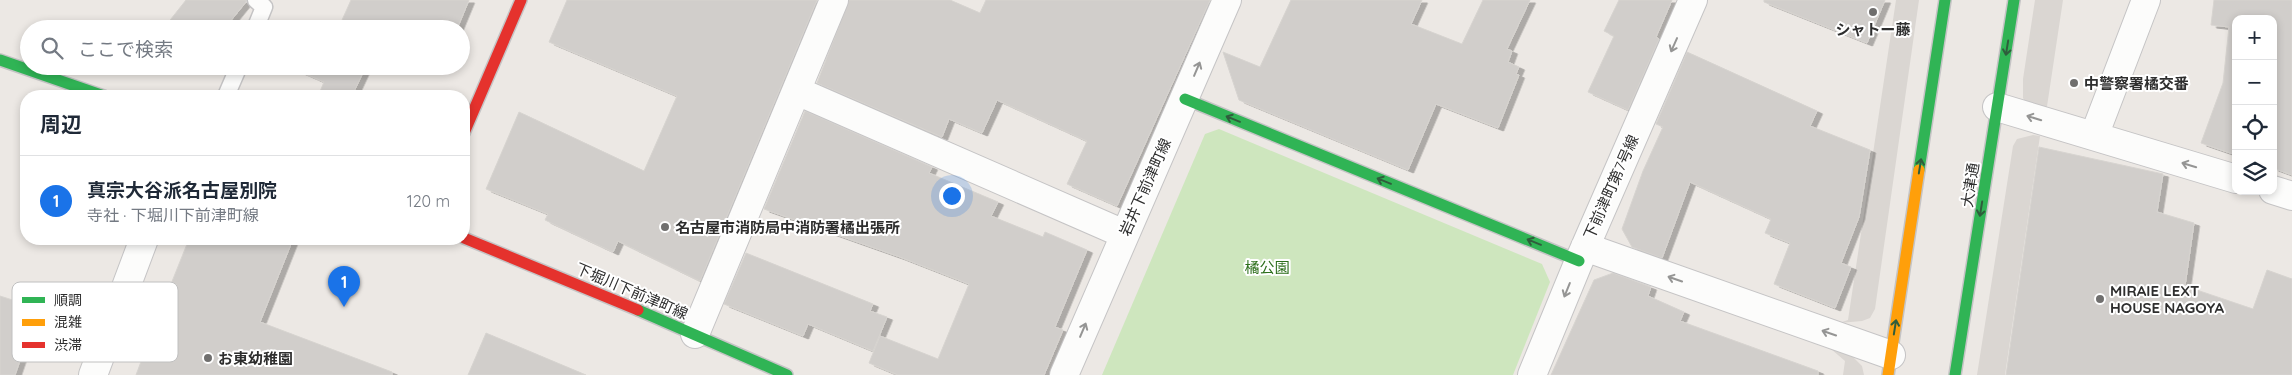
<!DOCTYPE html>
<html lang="ja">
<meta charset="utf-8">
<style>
:root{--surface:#fff;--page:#f2f2f3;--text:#1f2937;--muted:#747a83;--line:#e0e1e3;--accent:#1a73e8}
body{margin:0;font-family:Quicksand,"Noto Sans JP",sans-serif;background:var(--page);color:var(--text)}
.controls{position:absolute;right:15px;top:15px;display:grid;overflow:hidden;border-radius:10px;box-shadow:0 2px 8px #0003}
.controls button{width:45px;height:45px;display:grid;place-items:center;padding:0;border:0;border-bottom:1px solid var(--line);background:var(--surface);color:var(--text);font:25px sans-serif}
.you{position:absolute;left:951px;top:195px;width:18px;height:18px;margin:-12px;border:4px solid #fff;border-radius:50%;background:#1a73e8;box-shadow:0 0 0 8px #1a73e833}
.badge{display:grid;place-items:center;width:32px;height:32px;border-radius:50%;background:var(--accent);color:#fff;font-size:16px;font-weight:700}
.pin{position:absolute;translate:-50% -41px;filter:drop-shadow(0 1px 2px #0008)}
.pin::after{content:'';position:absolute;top:26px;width:18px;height:15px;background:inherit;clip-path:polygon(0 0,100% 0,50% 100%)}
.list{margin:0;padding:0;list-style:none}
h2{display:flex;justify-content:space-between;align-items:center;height:65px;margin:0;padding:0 20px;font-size:21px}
h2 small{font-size:16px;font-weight:400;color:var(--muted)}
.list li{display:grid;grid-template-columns:32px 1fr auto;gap:15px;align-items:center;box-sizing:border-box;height:90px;padding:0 20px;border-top:1px solid var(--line)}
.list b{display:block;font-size:19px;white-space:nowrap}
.list p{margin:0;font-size:16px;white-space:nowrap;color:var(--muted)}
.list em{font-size:16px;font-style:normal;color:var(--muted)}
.icon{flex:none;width:28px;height:28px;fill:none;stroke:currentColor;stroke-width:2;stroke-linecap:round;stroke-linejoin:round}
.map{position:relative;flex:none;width:2292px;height:375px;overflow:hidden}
.search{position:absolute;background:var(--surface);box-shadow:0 2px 8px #0003;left:20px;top:20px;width:450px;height:55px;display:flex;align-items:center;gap:12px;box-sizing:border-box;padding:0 18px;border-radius:28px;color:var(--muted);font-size:19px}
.panel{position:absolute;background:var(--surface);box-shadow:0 2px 8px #0003;left:20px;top:90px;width:450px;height:155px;border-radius:20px}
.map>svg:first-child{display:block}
.green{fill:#cee6be}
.plaza{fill:#dad6d2}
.building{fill:#d1cecb;stroke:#d7d4d0;filter:url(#shadow)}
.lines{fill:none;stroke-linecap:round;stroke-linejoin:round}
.lane-casing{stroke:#c5c4c5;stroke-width:19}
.street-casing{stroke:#c5c4c5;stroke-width:30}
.fast-casing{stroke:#c5c4c5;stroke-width:14}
.slow-casing{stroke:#c5c4c5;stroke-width:14}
.jam-casing{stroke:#c5c4c5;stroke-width:14}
.lane{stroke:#fcfcfb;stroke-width:16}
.street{stroke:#fcfcfb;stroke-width:28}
.fast{stroke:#30b455;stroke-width:11}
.slow{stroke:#ff9f0a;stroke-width:11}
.jam{stroke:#e5322d;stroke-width:11}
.oneway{stroke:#959594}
.oneway2{stroke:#2f5d3c}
.poi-dot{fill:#706f6e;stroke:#fff;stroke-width:2}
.labels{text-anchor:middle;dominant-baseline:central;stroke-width:4;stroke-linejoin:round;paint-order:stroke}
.poi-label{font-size:15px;font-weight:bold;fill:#2e2e2e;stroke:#fff;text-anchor:start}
.street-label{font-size:15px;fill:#2e2e2e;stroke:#fff}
.park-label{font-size:15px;fill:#2c6e1b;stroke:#fff}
.key{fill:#fff;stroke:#c0c0c0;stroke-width:1}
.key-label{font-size:14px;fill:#2e2e2e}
</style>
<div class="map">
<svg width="2292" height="375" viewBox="0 0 2292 375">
<defs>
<filter id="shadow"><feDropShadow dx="5.5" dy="3" stdDeviation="0" flood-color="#0004"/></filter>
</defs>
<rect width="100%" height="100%" fill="#ece8e4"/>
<path class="green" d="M 1219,129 L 1542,264 L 1550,282 L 1513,375 L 1102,375 L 1205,134 Z"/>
<path class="plaza" d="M 1896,0 L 1919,0 L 1875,309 L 1870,318 L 1862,321 L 1839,323 L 1848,320 Z
M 2035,0 L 2063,0 L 2046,113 L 2028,107 L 2023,98 L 2023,79 Z
M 2033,135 L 2040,136 L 2005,375 L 1977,375 L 2013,146 L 2017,139 Z
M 1831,349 L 1853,357 L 1862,366 L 1864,375 L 1843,375 L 1845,361 Z"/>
<path class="building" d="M 186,0 L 246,0 L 246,2 L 224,29 L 163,29 Z
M 351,0 L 469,0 L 457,29 L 338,29 Z
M 567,0 L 817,0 L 700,281 L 618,241 L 613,252 L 545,220 L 548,214 L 486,189 L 519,112 L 644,171 L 677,96 L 549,42 Z
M 849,0 L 950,0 L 980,13 L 986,0 L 1210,0 L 1117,206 L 1067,184 L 1087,141 L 997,100 L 982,133 L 949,119 L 942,137 L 817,83 Z
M 1291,0 L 1422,0 L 1411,24 L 1462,44 L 1483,0 L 1530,0 L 1507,49 L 1512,51 L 1508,62 L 1519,67 L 1516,74 L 1519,75 L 1498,128 L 1436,104 L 1408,170 L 1239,100 L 1223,52 L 1260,67 Z
M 1619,0 L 1672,0 L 1656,37 L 1659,39 L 1628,110 L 1588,92 L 1614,36 L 1604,31 Z
M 1764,0 L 1885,0 L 1867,43 L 1764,2 Z
M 2214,0 L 2292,0 L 2292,175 L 2273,168 L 2273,19 L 2236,19 L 2236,155 L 2201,143 L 2223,83 L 2229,27 L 2211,25 Z
M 1687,52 L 1817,111 L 1810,126 L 1870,150 L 1859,217 L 1841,263 L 1851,267 L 1835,308 L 1774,284 L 1790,243 L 1765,233 L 1771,219 L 1690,182 L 1662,258 L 1632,247 L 1622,229 L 1643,171 L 1663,127 L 1656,124 Z
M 293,66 L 366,66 L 352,96 L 318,96 L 324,82 L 292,68 Z
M 805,111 L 932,167 L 929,173 L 998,202 L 991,216 L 1043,237 L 1045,232 L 1087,250 L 1055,327 L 1063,330 L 1044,375 L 898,375 L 869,363 L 880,336 L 938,359 L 969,284 L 900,257 L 764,209 Z
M 2039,147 L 2163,174 L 2157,212 L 2194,223 L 2185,286 L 2253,309 L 2267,270 L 2292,279 L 2292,375 L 2006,375 Z
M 189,239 L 293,239 L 260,322 L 392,372 L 392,375 L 136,375 L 148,343 L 158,347 L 171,313 L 161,309 Z
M 746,253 L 873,304 L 870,311 L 887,317 L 873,351 L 808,324 L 803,336 L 724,304 Z
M 1613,273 L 1651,287 L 1648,296 L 1684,312 L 1680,321 L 1818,371 L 1818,375 L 1551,375 L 1594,280 Z
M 0,296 L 38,308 L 15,375 L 0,375 Z
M 486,333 L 586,375 L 468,375 Z"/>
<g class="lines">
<defs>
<path id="lane" d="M 255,29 L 264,7 L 256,0
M 226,96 L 239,66"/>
<path id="street" d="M 797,91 L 1124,234
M 1997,107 L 2236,179
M 2094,136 L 2146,0
M 2273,190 L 2292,196
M 1585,247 L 1891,355
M 695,334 L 834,0
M 93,375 L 144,239
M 1064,375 L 1227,0
M 1532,375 L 1579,261 L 1693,0"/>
<path id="fast" d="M 0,60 L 104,96
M 1185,99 L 1579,261
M 1919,170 L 1945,0
M 638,310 L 787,375
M 1955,375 L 2014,0"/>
<path id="slow" d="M 1888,375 L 1919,170"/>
<path id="jam" d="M 464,133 L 521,0
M 464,238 L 638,310"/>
</defs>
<use href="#lane" class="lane-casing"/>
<use href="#street" class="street-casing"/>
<use href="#fast" class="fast-casing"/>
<use href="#slow" class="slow-casing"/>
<use href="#jam" class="jam-casing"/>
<use href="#lane" class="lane"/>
<use href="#street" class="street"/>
<use href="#fast" class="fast"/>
<use href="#slow" class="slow"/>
<use href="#jam" class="jam"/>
</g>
<defs><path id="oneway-shaft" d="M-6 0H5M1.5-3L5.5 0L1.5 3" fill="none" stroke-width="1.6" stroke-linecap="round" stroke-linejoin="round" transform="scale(1.25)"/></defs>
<g class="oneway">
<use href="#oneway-shaft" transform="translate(1674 45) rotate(114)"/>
<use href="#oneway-shaft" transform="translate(1197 69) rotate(-67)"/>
<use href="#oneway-shaft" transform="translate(2034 118) rotate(-163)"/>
<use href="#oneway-shaft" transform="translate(2189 165) rotate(-163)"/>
<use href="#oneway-shaft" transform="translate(1675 279) rotate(-161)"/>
<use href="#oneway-shaft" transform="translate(1567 290) rotate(112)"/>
<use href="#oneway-shaft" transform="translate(1083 330) rotate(-67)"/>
<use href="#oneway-shaft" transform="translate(1829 333) rotate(-161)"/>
</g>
<g class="oneway2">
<use href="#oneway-shaft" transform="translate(2007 48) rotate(99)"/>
<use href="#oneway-shaft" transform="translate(1233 119) rotate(-158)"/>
<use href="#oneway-shaft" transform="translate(1920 166) rotate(-81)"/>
<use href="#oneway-shaft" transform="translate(1384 181) rotate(-158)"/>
<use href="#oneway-shaft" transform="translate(1981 209) rotate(99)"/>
<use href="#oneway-shaft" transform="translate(1534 242) rotate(-158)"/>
<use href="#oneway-shaft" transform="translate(1895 327) rotate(-81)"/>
</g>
<g class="poi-dot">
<circle cx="1873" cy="12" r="5"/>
<circle cx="2074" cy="83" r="5"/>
<circle cx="665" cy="227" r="5"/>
<circle cx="2100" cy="299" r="5"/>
<circle cx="208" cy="358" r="5"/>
</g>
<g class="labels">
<g class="poi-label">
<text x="1873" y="29" text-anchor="middle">シャトー藤</text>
<text x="2084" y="83">中警察署橘交番</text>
<text x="675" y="227">名古屋市消防局中消防署橘出張所</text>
<text x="2110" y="290">MIRAIE LEXT<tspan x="2110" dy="17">HOUSE NAGOYA</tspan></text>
<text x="218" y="358">お東幼稚園</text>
</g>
<g class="street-label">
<text transform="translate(1970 185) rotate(-81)">大津通</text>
<text transform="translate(1145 187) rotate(-66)">岩井下前津町線</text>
<text transform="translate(1611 187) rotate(-66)">下前津町第7号線</text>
<text transform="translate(632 291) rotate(23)">下堀川下前津町線</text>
</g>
<g class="park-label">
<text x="1267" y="267">橘公園</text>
</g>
</g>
<rect x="12" y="282" width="166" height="80" rx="8" class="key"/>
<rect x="22" y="297" width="23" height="6" fill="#30b455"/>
<rect x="22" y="319" width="23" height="7" fill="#ff9f0a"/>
<rect x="22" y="342" width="23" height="6" fill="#e5322d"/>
<g class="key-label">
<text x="54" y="305">順調</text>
<text x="54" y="327">混雑</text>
<text x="54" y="350">渋滞</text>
</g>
</svg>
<div class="controls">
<button>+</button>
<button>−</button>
<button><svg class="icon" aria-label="locate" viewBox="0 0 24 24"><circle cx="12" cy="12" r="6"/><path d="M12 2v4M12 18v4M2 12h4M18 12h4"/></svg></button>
<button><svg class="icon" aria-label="layers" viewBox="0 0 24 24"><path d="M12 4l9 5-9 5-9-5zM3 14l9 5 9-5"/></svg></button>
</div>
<div class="you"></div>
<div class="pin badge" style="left:344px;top:307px">1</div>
<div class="search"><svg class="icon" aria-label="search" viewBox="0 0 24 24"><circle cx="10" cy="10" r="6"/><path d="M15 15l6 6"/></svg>ここで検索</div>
<section class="panel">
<h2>周辺<small></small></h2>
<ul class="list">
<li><span class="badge">1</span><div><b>真宗大谷派名古屋別院</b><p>寺社 · 下堀川下前津町線</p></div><em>120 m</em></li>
</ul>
</section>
</div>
